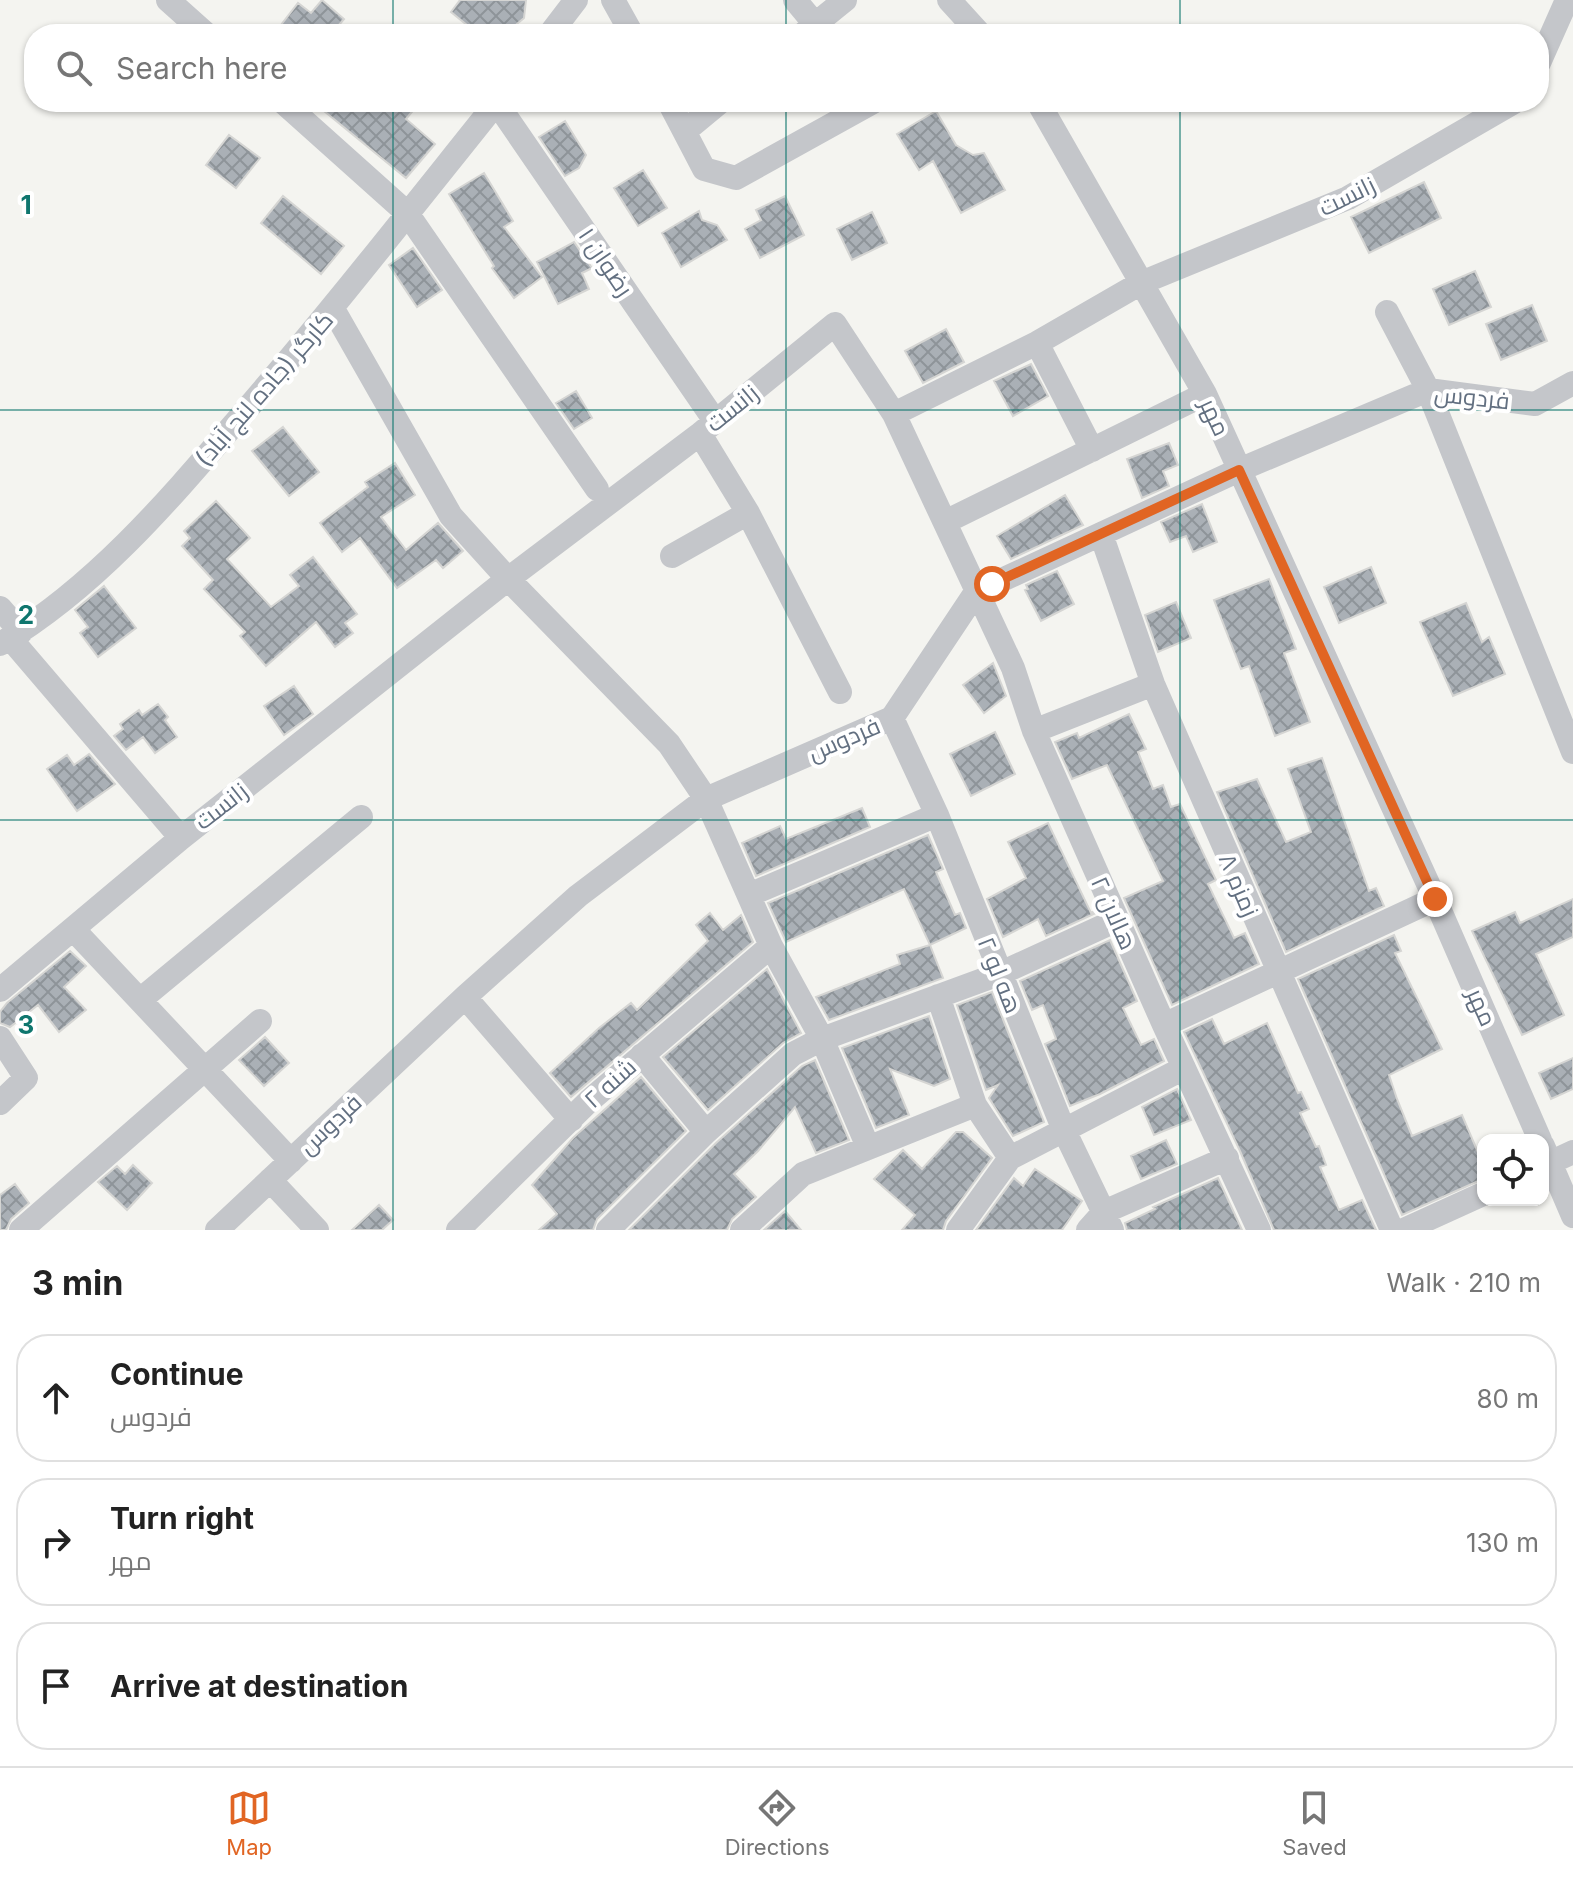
<!DOCTYPE html>
<meta charset="utf-8">
<style>
:root{--surface:#fff;--page:#f2f2f2;--text:#222;--muted:#767676;--line:#e0e0e0;--accent:#e16523}
body{margin:0;font-family:Inter,Cairo,sans-serif;background:var(--page);color:var(--text)}
.controls{position:absolute;right:24px;bottom:24px;display:grid;overflow:hidden;border-radius:16px;box-shadow:0 2px 6px #0004}
.controls button{width:72px;height:72px;display:grid;place-items:center;padding:0;border:0;border-bottom:2px solid var(--line);background:var(--surface);color:var(--text);font:40px sans-serif}
.stop{position:absolute;width:24px;height:24px;margin:-18px;border:6px solid #e16523;border-radius:50%;background:#fff}
.stop.end{background:#e16523;border-color:#fff;box-shadow:0 2px 8px #0008}
.list{margin:0;padding:0;list-style:none}
h2{display:flex;justify-content:space-between;align-items:center;height:104px;margin:0;padding:0 32px;font-size:34px}
h2 small{font-size:26px;font-weight:400;color:var(--muted)}
.list li{display:grid;grid-template-columns:52px 1fr auto;gap:24px;align-items:center;box-sizing:border-box;height:128px;margin:0 16px 16px;padding:0 16px;border:2px solid var(--line);border-radius:32px}
.list b{display:block;font-size:30px;white-space:nowrap}
.list p{margin:0;font-size:26px;white-space:nowrap;color:var(--muted)}
.list em{font-size:26px;font-style:normal;color:var(--muted)}
.icon{flex:none;width:44px;height:44px;fill:none;stroke:currentColor;stroke-width:2;stroke-linecap:round;stroke-linejoin:round}
.map{position:relative;flex:none;width:1573px;height:1230px;overflow:hidden}
.search{position:absolute;background:var(--surface);box-shadow:0 2px 6px #0004;left:24px;right:24px;top:24px;height:88px;display:flex;align-items:center;gap:20px;box-sizing:border-box;padding:0 28px;border-radius:32px;color:var(--muted);font-size:30px}
.sheet{height:536px;background:var(--surface)}
nav{display:flex;justify-content:space-around;align-items:center;box-sizing:border-box;height:112px;border-top:2px solid var(--line);background:var(--surface);font-size:22px;color:var(--muted)}
nav a{display:grid;justify-items:center;gap:4px}
nav .on{color:var(--accent)}
.map>svg:first-child{display:block}
.building{fill:url(#building-cross-hatch);stroke:#d5d5d3;stroke-width:2}
.lines{fill:none;stroke-linecap:round;stroke-linejoin:round}
.minor{stroke:#c4c6ca;stroke-width:24}
.route{stroke:#e16523;stroke-width:10}
.grid{fill:none;stroke:#0f766e;stroke-width:2;stroke-opacity:0.55}
.labels{text-anchor:middle;dominant-baseline:central;stroke-width:8;stroke-linejoin:round;paint-order:stroke}
.street-label{font-size:24px;fill:#637081;stroke:#fff}
.grid-label{font-size:26px;text-anchor:middle;font-weight:bold;fill:#0f766e;stroke:#fff;stroke-width:8;stroke-linejoin:round;paint-order:stroke}
</style>
<div class="map">
<svg width="1573" height="1230" viewBox="0 0 1573 1230">
<defs>
<pattern id="building-cross-hatch" width="8" height="8" patternUnits="userSpaceOnUse" patternTransform="scale(2)"><rect width="8" height="8" fill="#aab0b6"/><path d="M0 0l8 8M0 8l8-8" fill="none" stroke="#8e9499"/></pattern>
</defs>
<rect width="100%" height="100%" fill="#f4f4f0"/>
<path class="building" d="M 322,0 L 344,19 L 333,32 L 335,34 L 274,34 L 298,3 L 311,13 Z
M 460,0 L 526,0 L 524,18 L 505,34 L 478,34 L 451,12 Z
M 313,102 L 420,102 L 406,119 L 435,144 L 406,178 Z
M 936,111 L 956,145 L 973,155 L 984,153 L 1005,190 L 961,213 L 933,161 L 919,170 L 897,134 Z
M 565,121 L 586,155 L 579,168 L 565,176 L 539,137 Z
M 229,135 L 260,158 L 236,188 L 206,165 Z
M 643,170 L 667,208 L 638,226 L 614,188 Z
M 484,173 L 513,221 L 504,227 L 542,277 L 514,298 L 492,268 L 494,266 L 449,194 Z
M 1424,182 L 1441,218 L 1369,253 L 1351,217 Z
M 283,196 L 344,246 L 321,274 L 261,223 Z
M 785,196 L 804,235 L 760,258 L 745,229 L 761,220 L 756,210 Z
M 699,211 L 702,220 L 717,225 L 727,240 L 681,267 L 662,233 Z
M 872,212 L 887,243 L 852,260 L 837,229 Z
M 574,242 L 592,268 L 582,273 L 589,289 L 558,304 L 537,262 Z
M 413,248 L 442,290 L 417,307 L 389,265 Z
M 1475,271 L 1491,307 L 1449,325 L 1433,289 Z
M 1532,305 L 1547,341 L 1501,360 L 1486,324 Z
M 946,329 L 964,362 L 923,383 L 905,351 Z
M 1031,364 L 1048,396 L 1013,416 L 994,381 Z
M 576,391 L 592,418 L 574,429 L 556,403 Z
M 283,427 L 319,472 L 289,496 L 252,451 Z
M 1169,443 L 1178,465 L 1163,471 L 1169,486 L 1142,498 L 1127,459 Z
M 395,463 L 415,495 L 381,517 L 406,550 L 438,523 L 463,551 L 443,568 L 436,560 L 397,588 L 360,538 L 342,552 L 320,523 L 368,487 L 365,482 Z
M 1065,495 L 1083,525 L 1011,559 L 997,536 Z
M 216,501 L 250,538 L 227,559 L 271,607 L 299,586 L 290,575 L 313,557 L 357,614 L 345,623 L 353,633 L 335,647 L 316,622 L 266,666 L 240,636 L 245,632 L 204,589 L 213,580 L 182,546 L 190,538 L 184,531 Z
M 1202,504 L 1217,542 L 1193,552 L 1186,536 L 1170,542 L 1161,522 Z
M 1371,567 L 1386,603 L 1339,623 L 1324,587 Z
M 1057,571 L 1074,604 L 1041,621 L 1025,590 L 1028,589 L 1026,585 Z
M 1269,579 L 1296,649 L 1284,653 L 1310,722 L 1275,736 L 1249,666 L 1241,669 L 1214,600 Z
M 104,586 L 136,628 L 98,657 L 80,633 L 88,627 L 75,610 Z
M 1176,602 L 1191,638 L 1158,652 L 1145,615 Z
M 1466,603 L 1482,642 L 1489,637 L 1505,674 L 1453,696 L 1420,622 Z
M 993,663 L 1006,696 L 984,713 L 963,685 Z
M 294,686 L 313,714 L 284,735 L 264,706 Z
M 158,704 L 168,717 L 165,720 L 177,737 L 155,753 L 143,737 L 126,750 L 114,736 L 123,729 L 120,724 L 139,710 L 142,715 Z
M 1129,714 L 1146,749 L 1138,752 L 1153,789 L 1163,785 L 1171,807 L 1180,804 L 1216,880 L 1208,884 L 1234,938 L 1245,933 L 1259,964 L 1172,1005 L 1124,898 L 1163,881 L 1107,765 L 1072,779 L 1055,742 L 1077,733 L 1079,738 Z
M 995,732 L 1015,774 L 971,796 L 950,754 Z
M 89,754 L 115,784 L 77,811 L 47,769 L 67,755 L 74,765 Z
M 1322,758 L 1369,891 L 1376,888 L 1384,906 L 1286,952 L 1217,792 L 1257,779 L 1286,842 L 1311,832 L 1288,769 Z
M 862,808 L 870,827 L 756,876 L 742,843 L 780,826 L 786,839 Z
M 1048,823 L 1091,913 L 1097,910 L 1098,912 L 1046,936 L 1038,919 L 1003,937 L 987,899 L 1026,878 L 1008,842 Z
M 928,835 L 943,869 L 936,872 L 955,915 L 960,913 L 966,928 L 930,945 L 904,889 L 786,942 L 768,903 Z
M 1573,899 L 1573,937 L 1536,954 L 1564,1015 L 1522,1035 L 1472,931 L 1515,912 L 1520,923 Z
M 710,913 L 723,930 L 741,915 L 753,942 L 571,1097 L 550,1073 L 599,1028 L 631,1003 L 637,1010 L 708,941 L 696,925 Z
M 1394,935 L 1401,951 L 1395,953 L 1442,1049 L 1389,1075 L 1397,1099 L 1412,1136 L 1462,1115 L 1483,1164 L 1483,1179 L 1402,1215 L 1298,979 Z
M 1110,940 L 1137,1001 L 1123,1008 L 1141,1045 L 1154,1039 L 1164,1061 L 1100,1094 L 1070,1106 L 1045,1044 L 1056,1039 L 1043,1005 L 1032,1010 L 1020,981 Z
M 930,945 L 943,978 L 829,1020 L 816,997 L 900,964 L 897,955 Z
M 70,951 L 86,966 L 64,987 L 86,1010 L 59,1032 L 38,1005 L 10,1027 L 0,1023 L 0,1012 L 7,1003 Z
M 767,969 L 801,1033 L 783,1043 L 708,1110 L 663,1057 Z
M 992,992 L 1044,1122 L 1013,1136 L 989,1098 L 998,1085 L 986,1090 L 957,1005 Z
M 929,1016 L 950,1079 L 934,1086 L 890,1069 L 909,1115 L 876,1128 L 842,1048 Z
M 1212,1019 L 1224,1044 L 1267,1023 L 1298,1093 L 1301,1092 L 1309,1109 L 1300,1113 L 1316,1147 L 1319,1146 L 1326,1165 L 1320,1167 L 1339,1210 L 1362,1200 L 1376,1230 L 1274,1230 L 1240,1151 L 1184,1032 Z
M 265,1037 L 289,1063 L 264,1086 L 239,1060 Z
M 1573,1058 L 1573,1089 L 1551,1099 L 1539,1073 Z
M 815,1060 L 849,1140 L 816,1153 L 795,1107 L 758,1151 L 734,1174 L 756,1197 L 732,1219 L 727,1230 L 629,1230 L 716,1143 L 802,1066 Z
M 641,1077 L 686,1131 L 597,1219 L 593,1230 L 539,1230 L 557,1214 L 532,1185 L 573,1138 Z
M 1177,1089 L 1191,1120 L 1154,1135 L 1142,1107 Z
M 956,1132 L 963,1132 L 992,1158 L 946,1221 L 943,1230 L 902,1230 L 915,1215 L 874,1179 L 903,1150 L 922,1169 Z
M 1166,1140 L 1177,1164 L 1141,1179 L 1131,1156 Z
M 133,1165 L 152,1183 L 127,1210 L 98,1182 L 117,1166 L 125,1174 Z
M 1035,1169 L 1082,1201 L 1062,1230 L 976,1230 L 1014,1178 L 1023,1186 Z
M 1218,1178 L 1242,1230 L 1127,1230 L 1125,1223 L 1155,1209 L 1153,1207 Z
M 15,1184 L 29,1203 L 11,1219 L 6,1230 L 0,1230 L 0,1195 Z
M 379,1205 L 393,1220 L 382,1230 L 352,1230 Z
M 785,1211 L 801,1230 L 764,1230 Z"/>
<g class="lines">
<path class="minor" d="M 168,0 L 206,34
M 613,0 L 632,34
M 795,0 L 815,24
M 949,0 L 980,34
M 550,34 L 576,0
M 803,34 L 845,0
M 1539,63 L 1567,0
M 283,102 L 407,213 L 597,489
M 496,102 L 715,421
M 669,102 L 704,169 L 736,178 L 873,102
M 1038,102 L 1205,394 L 1435,899 L 1540,1140
M 685,131 L 720,102
M 333,309 L 451,516 L 508,579 L 669,744 L 706,799 L 771,946 L 822,1039 L 868,1147
M 1387,312 L 1428,390 L 1573,752
M 1037,343 L 1092,450
M 894,414 L 1013,668 L 1034,731 L 1164,1025 L 1259,1230
M 700,434 L 748,513 L 840,692
M 945,522 L 1205,394
M 1101,534 L 1153,684 L 1392,1230
M 672,556 L 748,513
M 0,608 L 21,632
M 10,638 L 181,838
M 0,644 C 96,587 169,500 241,416 C 329,314 412,208 497,102
M 892,718 L 937,815 L 1063,1128 L 1112,1230
M 1034,731 L 1153,684
M 749,895 L 937,815
M 73,929 L 291,1161
M 0,990 L 181,838 L 508,579 L 700,434 L 835,324 L 894,414 L 1037,343 L 1141,283 L 1348,198 L 1514,102
M 938,996 L 975,1105 L 1010,1158
M 465,997 L 571,1120
M 140,1000 L 361,817
M 1164,1025 L 1435,899
M 0,1038 L 26,1078 L 0,1103
M 642,1055 L 706,1132
M 1543,1146 L 1573,1216
M 1543,1166 L 1573,1152
M 270,1180 L 317,1230
M 21,1230 L 260,1021
M 217,1230 L 465,997 L 578,896 L 706,799 L 892,718 L 976,592 L 1239,470 L 1428,390 L 1535,404 L 1573,383
M 458,1230 L 589,1101 L 771,946
M 608,1230 L 706,1132 L 793,1054 L 822,1039 L 999,974 L 1117,920
M 742,1230 L 803,1174 L 975,1105
M 958,1230 L 1010,1158 L 1184,1068
M 1088,1230 L 1104,1212 L 1227,1158
M 1404,1230 L 1483,1194"/>
</g>
<g class="lines">
<path class="route" d="M 992,584 L 1239,470 L 1435,899"/>
</g>
<path class="grid" d="M 393,0 L 393,34M 786,0 L 786,34M 1180,0 L 1180,34M 393,102 L 393,1230M 786,102 L 786,1230M 1180,102 L 1180,1230M 0,410 L 1573,410M 0,820 L 1573,820"/>
<g class="labels">
<g class="street-label">
<text transform="translate(1347 196) rotate(-26)">زانست</text>
<text transform="translate(606 262) rotate(56)">رضوان ۱</text>
<text transform="translate(264 389) rotate(-49)">کارگر (جاده لنج آباد)</text>
<text transform="translate(1472 397) rotate(6)">فردوس</text>
<text transform="translate(732 408) rotate(-39)">زانست</text>
<text transform="translate(1215 417) rotate(65)">مهر</text>
<text transform="translate(844 739) rotate(-23)">فردوس</text>
<text transform="translate(221 806) rotate(-38)">زانست</text>
<text transform="translate(1239 885) rotate(67)">زمزم ۸</text>
<text transform="translate(1114 913) rotate(66)">هالان ۲</text>
<text transform="translate(1000 975) rotate(68)">هه لو ۲</text>
<text transform="translate(1482 1007) rotate(66)">مهر</text>
<text transform="translate(610 1083) rotate(-42)">شنه ۲</text>
<text transform="translate(330 1124) rotate(-43)">فردوس</text>
</g>
</g>
<g class="grid-label">
<text x="26" y="214">1</text>
<text x="26" y="624">2</text>
<text x="26" y="1034">3</text>
</g>
</svg>
<div class="controls">
<button><svg class="icon" aria-label="locate" viewBox="0 0 24 24"><circle cx="12" cy="12" r="6"/><path d="M12 2v4M12 18v4M2 12h4M18 12h4"/></svg></button>
</div>
<div class="stop" style="left:992px;top:584px"></div>
<div class="stop end" style="left:1435px;top:899px"></div>
<div class="search"><svg class="icon" aria-label="search" viewBox="0 0 24 24"><circle cx="10" cy="10" r="6"/><path d="M15 15l6 6"/></svg>Search here</div>
</div>
<section class="sheet">
<h2>3 min<small>Walk · 210 m</small></h2>
<ul class="list">
<li><svg class="icon" aria-label="ahead" viewBox="0 0 24 24"><path d="M12 20V5M6 11l6-6 6 6"/></svg><div><b>Continue</b><p>فردوس</p></div><em>80 m</em></li>
<li><svg class="icon" aria-label="right" viewBox="0 0 24 24"><path d="M7 20v-9h11M14 6l5 5-5 5"/></svg><div><b>Turn right</b><p>مهر</p></div><em>130 m</em></li>
<li><svg class="icon" aria-label="arrive" viewBox="0 0 24 24"><path d="M6 21V4h12l-3 4 3 4H6"/></svg><div><b>Arrive at destination</b></div></li>
</ul>
</section>
<nav>
<a class="on"><svg class="icon" aria-label="map" viewBox="0 0 24 24"><path d="M3 6l6-2 6 2 6-2v14l-6 2-6-2-6 2zM9 4v14M15 6v14"/></svg>Map</a>
<a><svg class="icon" aria-label="directions" viewBox="0 0 24 24"><path d="M12 3l9 9-9 9-9-9zM9 14v-3h6M13 9l2 2-2 2"/></svg>Directions</a>
<a><svg class="icon" aria-label="saved" viewBox="0 0 24 24"><path d="M7 4h10v16l-5-4-5 4z"/></svg>Saved</a>
</nav>
